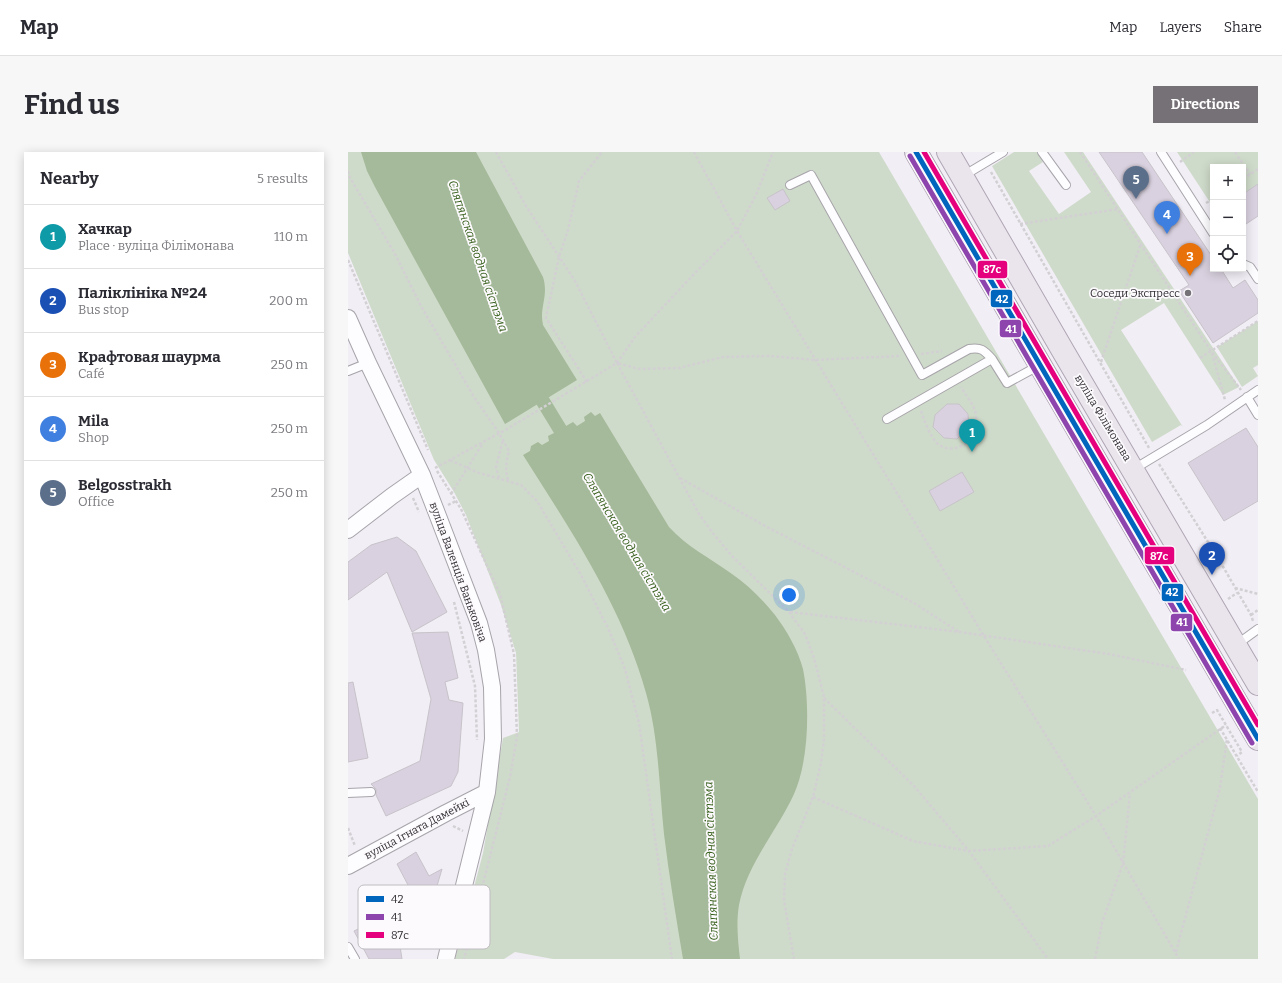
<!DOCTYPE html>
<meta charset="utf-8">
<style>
:root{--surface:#fff;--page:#f7f7f7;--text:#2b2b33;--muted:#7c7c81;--line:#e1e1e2;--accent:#757177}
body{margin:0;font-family:Bitter,serif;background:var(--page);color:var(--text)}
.controls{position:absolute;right:12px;top:12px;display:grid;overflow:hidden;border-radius:0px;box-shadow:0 2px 10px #0003}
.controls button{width:36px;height:36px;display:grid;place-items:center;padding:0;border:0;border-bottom:1px solid var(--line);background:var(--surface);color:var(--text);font:20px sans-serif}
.you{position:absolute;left:441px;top:443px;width:14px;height:14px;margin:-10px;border:3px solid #fff;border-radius:50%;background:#1a73e8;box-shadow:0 0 0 6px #1a73e833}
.badge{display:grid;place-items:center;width:26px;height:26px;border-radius:50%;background:var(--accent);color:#fff;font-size:13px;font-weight:700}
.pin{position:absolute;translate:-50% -33px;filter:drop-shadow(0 1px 2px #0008)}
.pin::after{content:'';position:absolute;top:21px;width:14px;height:12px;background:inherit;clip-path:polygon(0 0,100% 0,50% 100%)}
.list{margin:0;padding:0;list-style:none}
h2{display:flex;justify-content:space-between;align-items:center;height:52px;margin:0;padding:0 16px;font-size:17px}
h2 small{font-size:13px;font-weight:400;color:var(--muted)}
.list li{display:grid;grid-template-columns:26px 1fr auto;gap:12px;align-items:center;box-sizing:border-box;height:64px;padding:0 16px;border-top:1px solid var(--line)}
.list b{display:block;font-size:15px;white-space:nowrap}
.list p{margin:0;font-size:13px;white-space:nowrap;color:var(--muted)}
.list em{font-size:13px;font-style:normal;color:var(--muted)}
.icon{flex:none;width:22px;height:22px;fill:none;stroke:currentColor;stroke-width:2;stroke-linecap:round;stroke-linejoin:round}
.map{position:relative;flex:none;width:910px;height:807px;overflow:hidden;border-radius:0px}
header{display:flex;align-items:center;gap:24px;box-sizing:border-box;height:56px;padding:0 20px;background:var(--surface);border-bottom:1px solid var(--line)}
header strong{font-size:19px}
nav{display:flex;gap:22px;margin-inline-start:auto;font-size:14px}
.intro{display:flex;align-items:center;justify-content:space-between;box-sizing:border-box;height:96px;padding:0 24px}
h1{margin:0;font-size:28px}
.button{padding:10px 18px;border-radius:0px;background:var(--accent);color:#fff;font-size:14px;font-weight:700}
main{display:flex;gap:24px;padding:0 24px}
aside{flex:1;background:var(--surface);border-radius:0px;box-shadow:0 2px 10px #0003}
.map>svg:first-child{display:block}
.green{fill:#cfdbca}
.water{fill:#a5ba9a}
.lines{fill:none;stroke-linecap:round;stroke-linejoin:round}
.canal{stroke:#a5ba9a;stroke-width:14}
.building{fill:#d9d1df;stroke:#c7c3c9}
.service-casing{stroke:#a7a4aa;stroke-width:10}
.minor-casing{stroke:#a7a4aa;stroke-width:18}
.primary-casing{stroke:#afa6b4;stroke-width:24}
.path{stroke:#d2d0d3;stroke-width:2.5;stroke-dasharray:3 2;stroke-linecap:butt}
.service{stroke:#fdfcfe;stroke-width:8}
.minor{stroke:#fdfcfe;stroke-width:16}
.primary{stroke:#eae5ec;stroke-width:22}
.bus-1-casing{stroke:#fcfafd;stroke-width:8}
.bus-2-casing{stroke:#fcfafd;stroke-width:8}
.bus-3-casing{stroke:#fcfafd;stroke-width:8}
.bus-1{stroke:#0065bd;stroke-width:5}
.bus-2{stroke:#8e44ad;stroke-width:5}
.bus-3{stroke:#e5007d;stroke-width:5}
.poi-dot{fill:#757177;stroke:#fcfafd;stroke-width:1.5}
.labels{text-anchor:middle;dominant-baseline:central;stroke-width:3.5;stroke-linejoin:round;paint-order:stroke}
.poi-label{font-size:11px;fill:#312d33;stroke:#fcfafd;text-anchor:end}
.street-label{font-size:11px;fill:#312d33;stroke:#fcfafd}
.water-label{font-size:12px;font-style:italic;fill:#37601b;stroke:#fcfafd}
.key{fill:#fcfafd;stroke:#bfbcc0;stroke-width:1}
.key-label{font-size:11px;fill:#312d33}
.line-badge{stroke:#fcfafd;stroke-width:1.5}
.badge-label{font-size:11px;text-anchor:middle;font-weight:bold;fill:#fff}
</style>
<header>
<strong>Map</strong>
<nav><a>Map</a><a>Layers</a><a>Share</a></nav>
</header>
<div class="intro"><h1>Find us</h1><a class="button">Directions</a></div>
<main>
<aside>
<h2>Nearby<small>5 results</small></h2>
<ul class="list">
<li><span class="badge" style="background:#0f9aa8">1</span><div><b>Хачкар</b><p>Place · вуліца Філімонава</p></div><em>110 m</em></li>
<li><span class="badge" style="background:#1a4fb4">2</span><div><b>Паліклініка №24</b><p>Bus stop</p></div><em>200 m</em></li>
<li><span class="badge" style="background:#e8710a">3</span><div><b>Крафтовая шаурма</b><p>Café</p></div><em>250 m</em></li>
<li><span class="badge" style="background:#3f7fe0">4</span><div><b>Mila</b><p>Shop</p></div><em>250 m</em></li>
<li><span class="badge" style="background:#5c6f8a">5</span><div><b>Belgosstrakh</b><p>Office</p></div><em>250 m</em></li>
</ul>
</aside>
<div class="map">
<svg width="910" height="807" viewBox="0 0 910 807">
<rect width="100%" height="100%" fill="#f2eef6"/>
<path class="green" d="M 0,0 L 531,0 L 910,647 L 910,807 L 205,807 L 167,800 L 156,807 L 107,807 L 135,701 L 155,586 L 171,580 L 168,501 L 153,453 L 118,363 L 106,340 L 86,308 L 0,101 Z
M 666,0 L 689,0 L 695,10 L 681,19 L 711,62 L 743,40 L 716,0 L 735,0 L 891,235 L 875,243 L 816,151 L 773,178 L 835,275 L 833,273 L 804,290 L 644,14 Z
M 829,0 L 910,0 L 910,35 L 909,33 L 895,42 L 895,15 L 865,15 L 865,55 Z
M 910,169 L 910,213 L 905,216 L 910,224 L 894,235 L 869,195 Z"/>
<path class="water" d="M 13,0 L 128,0 L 195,125 C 201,144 191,155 195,173 L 229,228 L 157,272 L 27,35 L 19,19 Z
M 243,260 L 247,264 L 252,261 L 321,375 C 339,395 362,406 384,422 C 400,433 415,448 427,463 C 439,479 450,498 455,517 C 462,552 461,609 446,642 C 429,679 399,712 391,753 C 388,771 390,789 392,807 L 335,807 C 328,765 321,724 316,682 C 311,635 311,586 298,541 C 274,454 223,379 175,303 L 182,299 L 183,294 L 190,290 L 194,293 L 201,289 L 200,284 L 208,280 L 212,283 L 218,279 L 218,274 L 225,270 L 229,274 L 237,269 L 236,265 Z"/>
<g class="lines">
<path class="canal" d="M 185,233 L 224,297"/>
</g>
<path class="building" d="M 751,0 L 794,0 L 865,106 L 865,117 L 873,117 L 885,136 L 897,128 L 910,148 L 910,161 L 865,191 L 831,139 L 841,133 Z
M 910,32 L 910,64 L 895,74 L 895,42 Z
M 435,37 L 442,49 L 427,58 L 419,46 Z
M 599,252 L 611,252 L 620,262 L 621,275 L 609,287 L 596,286 L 585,275 L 587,263 Z
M 898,276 L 910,295 L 910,349 L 876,369 L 840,311 Z
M 614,320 L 626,340 L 592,359 L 581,339 Z
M 49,385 L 68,399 L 99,460 L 64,480 L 39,420 L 0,448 L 0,410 L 23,393 Z
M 100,480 L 110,526 L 97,530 L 101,548 L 115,551 L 110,620 L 103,634 L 38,664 L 28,643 L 28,637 L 23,632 L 72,609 L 83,547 L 64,481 Z
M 5,530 L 20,606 L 0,610 L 0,531 Z
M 68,700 L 81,724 L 94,717 L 73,788 L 47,741 L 60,733 L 49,712 Z
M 25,770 L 34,787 L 41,784 L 52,794 L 54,807 L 21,807 L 6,779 Z"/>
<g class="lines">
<defs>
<path id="service" d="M 694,0 L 718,33
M 813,0 L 865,81
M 615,24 L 655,0
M 442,33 L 463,23 L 574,223 L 621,197 C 633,195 636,198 644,207
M 895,112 L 902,115 L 910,127
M 0,219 L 20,211
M 899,245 L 910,263
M 539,267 L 644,207 L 659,231 L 692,213
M 786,317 L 859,273 L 910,238
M 888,493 L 910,477
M 0,641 L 23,640
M 0,795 L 7,807"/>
<path id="minor" d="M 0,166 L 20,211 L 74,323 L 88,359 L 131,471 L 138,498 L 144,535 L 145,587 L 139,640 L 98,807
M 0,378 L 44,344 L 74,323
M 0,714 L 98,661 L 139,640"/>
<path id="primary" d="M 568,0 L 910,587
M 600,0 L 715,199 L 910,532"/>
</defs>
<use href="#service" class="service-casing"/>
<use href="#minor" class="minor-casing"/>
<use href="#primary" class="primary-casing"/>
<path class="path" d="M 148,0 L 178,54 L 227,129 L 269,211 L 291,217 L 331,216 L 375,205 L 422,204 L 467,208 L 552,204
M 346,0 L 389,79 L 636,484 L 748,664 L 831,807
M 732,0 L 863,199 L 893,238
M 887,0 L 902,22
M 832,10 L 846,0
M 0,19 L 1,24 L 47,102 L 73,154 L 126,245 L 151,281 L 161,299 C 158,310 157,318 160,328
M 643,20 L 801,296
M 895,27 L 910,17
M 858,51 L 865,47
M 672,72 L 770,57
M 0,108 L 80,298
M 864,201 L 877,248
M 573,202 L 594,199
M 852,206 L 910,169
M 753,210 L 793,91
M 269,211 L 351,362 L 364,380 L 384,404 L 441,460 L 457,482 L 466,506 L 476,545 L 476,587 L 473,611 L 465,645 L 444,697 L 437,722 L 436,748 L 446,807
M 239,230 L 198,166 L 211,105 L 220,78 L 231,29 L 254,0
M 573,259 C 577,270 581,283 590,292 C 602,302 621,294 626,281 C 629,274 629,263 626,256 C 623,249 617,242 613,235
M 102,308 L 128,320 L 173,333 L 189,349 L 233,423 L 260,476 L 277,517 L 291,571 L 324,807
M 811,312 L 870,406 L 903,463 L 905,469
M 87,316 L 159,277 L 269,211 L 287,185 L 347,121 L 389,79 L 408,43 L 425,0
M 89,319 L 113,357 L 152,442 L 166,502 L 169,585 L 162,625 L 116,807
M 151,326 L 148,315 L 155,288
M 332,326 L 419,375 L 566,451 L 611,480
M 103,342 L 135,291
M 65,346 L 71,360
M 100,353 L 108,349
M 859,413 L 870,406
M 887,436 L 910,442
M 880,447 L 889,441
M 106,450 L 127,534 L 129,588
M 442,460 L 612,480 L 761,502 L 838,518
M 903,463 L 910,458
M 476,546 L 566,634 L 621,699 L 700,694 L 748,664 L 878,573
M 864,561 L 869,558 L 894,600 L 889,604
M 872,576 L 910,640
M 465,645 L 565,689 L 621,699 L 700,807
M 105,674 L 115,679
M 0,676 L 7,694
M 828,800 L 872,636 L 879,587
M 747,807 L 754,771 L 775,711 L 782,641"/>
<use href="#service" class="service"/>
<use href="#minor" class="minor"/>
<use href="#primary" class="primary"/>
<defs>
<path id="bus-1" d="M 568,0 L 910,587"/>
<path id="bus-2" d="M 562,4 L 904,591"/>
<path id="bus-3" d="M 576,0 L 910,573"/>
</defs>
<use href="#bus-1" class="bus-1-casing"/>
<use href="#bus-2" class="bus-2-casing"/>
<use href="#bus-3" class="bus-3-casing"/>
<use href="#bus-1" class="bus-1"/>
<use href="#bus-2" class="bus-2"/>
<use href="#bus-3" class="bus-3"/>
</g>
<circle class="poi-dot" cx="840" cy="141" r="4"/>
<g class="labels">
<g class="poi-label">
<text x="832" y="141">Соседи Экспресс</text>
</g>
<g class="street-label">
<text transform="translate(755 266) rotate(59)">вуліца Філімонава</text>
<text transform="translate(110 420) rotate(70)">вуліца Валенція Ваньковіча</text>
<text transform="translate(69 677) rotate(-28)">вуліца Ігната Дамейкі</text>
</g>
<g class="water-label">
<text transform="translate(130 104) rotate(71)">Сляпянская водная сістэма</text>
<text transform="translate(279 390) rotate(59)">Сляпянская водная сістэма</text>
<text transform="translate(363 709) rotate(-92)">Сляпянская водная сістэма</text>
</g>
</g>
<rect x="10" y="733" width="132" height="64" rx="6" class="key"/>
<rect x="18" y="744" width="18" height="6" fill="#0065bd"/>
<rect x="18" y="762" width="18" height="6" fill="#8e44ad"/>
<rect x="18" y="780" width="18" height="6" fill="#e5007d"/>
<g class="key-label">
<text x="43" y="751">42</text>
<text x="43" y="769">41</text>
<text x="43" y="787">87с</text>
</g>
<g class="line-badge">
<rect x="629" y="108" width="31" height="19" rx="4" fill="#e5007d"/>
<rect x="642" y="137" width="23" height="19" rx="4" fill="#0065bd"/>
<rect x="651" y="167" width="23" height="19" rx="4" fill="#8e44ad"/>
<rect x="796" y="394" width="31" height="19" rx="4" fill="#e5007d"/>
<rect x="813" y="431" width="23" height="19" rx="4" fill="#0065bd"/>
<rect x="822" y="461" width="23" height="19" rx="4" fill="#8e44ad"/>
</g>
<g class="badge-label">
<text x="644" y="121">87с</text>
<text x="654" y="151">42</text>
<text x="663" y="181">41</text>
<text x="811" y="408">87с</text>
<text x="824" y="444">42</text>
<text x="834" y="474">41</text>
</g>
</svg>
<div class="controls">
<button>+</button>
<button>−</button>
<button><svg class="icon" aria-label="locate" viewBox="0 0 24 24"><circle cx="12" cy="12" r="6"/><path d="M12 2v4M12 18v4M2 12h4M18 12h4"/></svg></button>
</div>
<div class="you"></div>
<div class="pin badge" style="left:624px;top:300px;background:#0f9aa8">1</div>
<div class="pin badge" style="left:864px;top:423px;background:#1a4fb4">2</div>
<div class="pin badge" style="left:842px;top:124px;background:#e8710a">3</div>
<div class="pin badge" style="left:819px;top:82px;background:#3f7fe0">4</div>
<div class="pin badge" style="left:788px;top:47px;background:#5c6f8a">5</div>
</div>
</main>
